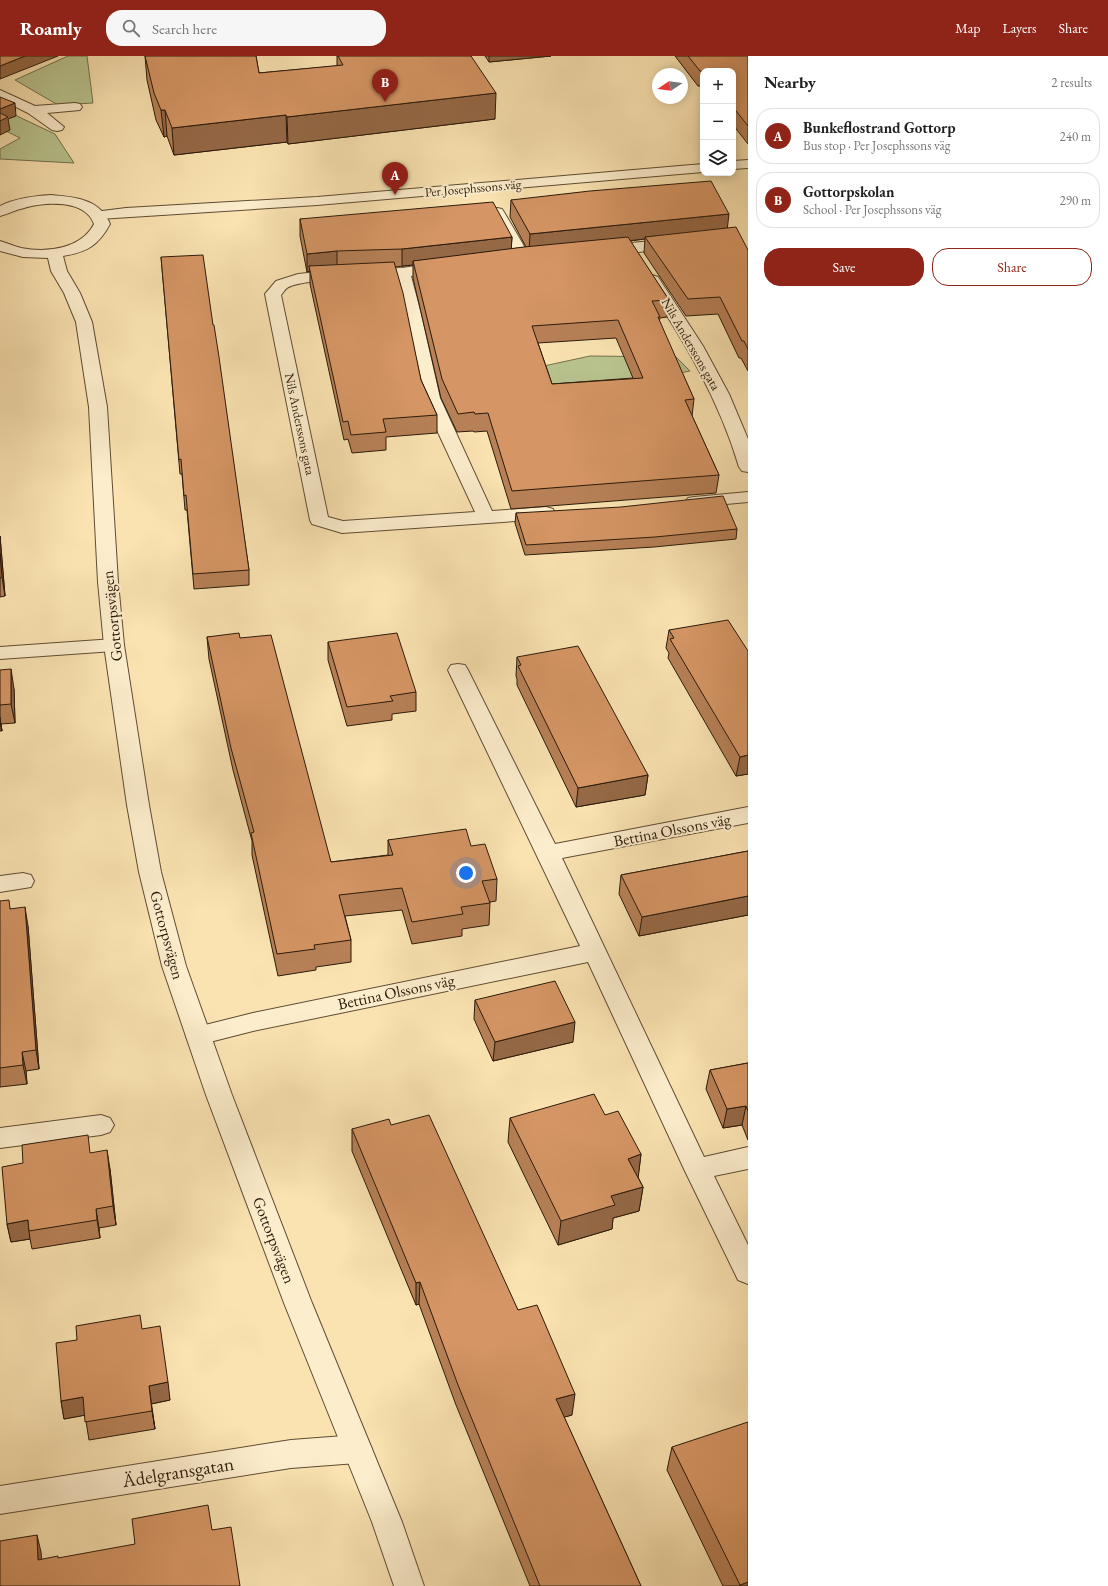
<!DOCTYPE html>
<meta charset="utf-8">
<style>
:root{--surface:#fff;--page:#f6f6f6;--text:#222;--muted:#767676;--line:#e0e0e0;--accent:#8f2418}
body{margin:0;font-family:"EB Garamond",serif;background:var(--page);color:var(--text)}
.controls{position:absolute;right:12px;top:12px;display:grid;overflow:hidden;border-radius:8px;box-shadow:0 2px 10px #0003}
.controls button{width:36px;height:36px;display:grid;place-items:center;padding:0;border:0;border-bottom:1px solid var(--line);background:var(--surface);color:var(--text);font:20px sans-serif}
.compass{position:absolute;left:652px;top:12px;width:36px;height:36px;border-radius:50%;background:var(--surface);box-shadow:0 2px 10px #0003;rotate:257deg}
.you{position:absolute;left:466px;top:817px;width:14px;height:14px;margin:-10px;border:3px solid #fff;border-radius:50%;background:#1a73e8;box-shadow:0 0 0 6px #1a73e833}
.badge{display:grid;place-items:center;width:26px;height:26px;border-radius:50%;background:var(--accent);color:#fff;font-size:13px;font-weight:700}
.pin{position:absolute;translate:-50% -33px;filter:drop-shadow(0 1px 2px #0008)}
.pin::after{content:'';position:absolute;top:21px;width:14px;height:12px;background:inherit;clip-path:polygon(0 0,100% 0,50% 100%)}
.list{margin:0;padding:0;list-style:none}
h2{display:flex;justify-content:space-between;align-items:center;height:52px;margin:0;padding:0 16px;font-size:17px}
h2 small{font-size:13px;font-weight:400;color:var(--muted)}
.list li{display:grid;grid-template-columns:26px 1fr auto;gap:12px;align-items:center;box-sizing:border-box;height:56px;margin:0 8px 8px;padding:0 8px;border:1px solid var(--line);border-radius:16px}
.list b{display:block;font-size:15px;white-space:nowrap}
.list p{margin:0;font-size:13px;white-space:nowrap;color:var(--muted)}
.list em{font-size:13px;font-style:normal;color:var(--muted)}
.actions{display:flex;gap:8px;padding:12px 16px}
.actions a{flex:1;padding:9px 0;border:1px solid var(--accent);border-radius:16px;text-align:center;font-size:14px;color:var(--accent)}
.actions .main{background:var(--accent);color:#fff}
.icon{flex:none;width:22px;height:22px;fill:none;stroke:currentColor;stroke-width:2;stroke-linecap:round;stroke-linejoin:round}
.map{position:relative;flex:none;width:748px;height:1530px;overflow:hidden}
header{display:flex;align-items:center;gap:24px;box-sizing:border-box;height:56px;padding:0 20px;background:var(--accent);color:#fff}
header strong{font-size:19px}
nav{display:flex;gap:22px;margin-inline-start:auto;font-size:14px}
.search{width:280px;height:36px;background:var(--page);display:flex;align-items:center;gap:10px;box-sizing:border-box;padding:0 14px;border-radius:16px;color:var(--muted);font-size:15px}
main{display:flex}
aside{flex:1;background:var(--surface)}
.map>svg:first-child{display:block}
.green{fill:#b9c590;stroke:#72704d}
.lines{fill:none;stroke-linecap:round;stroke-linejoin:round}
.minor-casing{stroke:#5f4c34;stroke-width:2}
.tertiary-casing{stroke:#5f4c34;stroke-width:2}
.minor{fill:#fcedcc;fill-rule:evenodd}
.tertiary{fill:#fcedcc;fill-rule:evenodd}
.wall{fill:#b78056;stroke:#2b1a0a;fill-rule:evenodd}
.shaded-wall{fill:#956846;stroke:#2b1a0a}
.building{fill:#d59564;stroke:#2b1a0a;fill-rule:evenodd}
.labels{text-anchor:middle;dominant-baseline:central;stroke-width:4;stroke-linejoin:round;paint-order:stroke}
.far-street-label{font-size:13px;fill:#2b1a0a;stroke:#fcedcc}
.street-label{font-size:16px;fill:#2b1a0a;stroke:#fcedcc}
.near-street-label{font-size:19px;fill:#2b1a0a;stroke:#fcedcc}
</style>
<header>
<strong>Roamly</strong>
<div class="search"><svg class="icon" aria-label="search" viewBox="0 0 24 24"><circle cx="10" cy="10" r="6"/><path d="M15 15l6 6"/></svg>Search here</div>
<nav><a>Map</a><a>Layers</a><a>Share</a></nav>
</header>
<main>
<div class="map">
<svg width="748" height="1530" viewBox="0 0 748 1530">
<rect width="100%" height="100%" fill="#fae3b1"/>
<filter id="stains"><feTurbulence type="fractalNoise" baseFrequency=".005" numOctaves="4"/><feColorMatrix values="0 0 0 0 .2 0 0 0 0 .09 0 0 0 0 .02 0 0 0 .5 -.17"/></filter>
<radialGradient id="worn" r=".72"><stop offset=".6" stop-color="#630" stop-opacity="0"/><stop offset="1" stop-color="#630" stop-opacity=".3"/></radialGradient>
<path class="green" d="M 68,0 L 87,0 L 93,47 L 58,49 L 15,24 Z
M 0,52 L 55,78 L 74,107 L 0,103 L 0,93 L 20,82 L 0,72 Z
M 590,300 L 676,301 L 690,315 L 601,333 L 451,349 L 530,313 Z"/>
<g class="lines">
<defs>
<path id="minor" d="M 0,34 L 35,50 L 75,47 L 80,48 L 82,51 L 80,54 L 47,57 L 64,71 L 62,74 L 57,75 L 52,74 L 28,57 L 0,43 Z
M 748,104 L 748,112 L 733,113 L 733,105 Z
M 703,108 L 703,116 L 317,149 L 99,163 L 94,162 L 92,159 L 94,156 L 126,152 L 317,141 Z
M 497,152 L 502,153 L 504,156 L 531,202 L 528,205 L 523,207 L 518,205 L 515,202 L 490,156 L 492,153 Z
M 674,183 L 679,185 L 682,188 L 679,191 L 631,197 L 626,195 L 623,192 L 626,189 L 631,187 Z
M 442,206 L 448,208 L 450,211 L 448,214 L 411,220 L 420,254 L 440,342 L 492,455 L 546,451 L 553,453 L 555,457 L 553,461 L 546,463 L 342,477 L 312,468 L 310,464 L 265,238 L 276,225 L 298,218 L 337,214 L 402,212 ZM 395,222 L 404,254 L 422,342 L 475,456 L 343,465 L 328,461 L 281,239 C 283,237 285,233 287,232 C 301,222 375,223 395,222 Z
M 652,219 L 658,221 L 703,290 L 729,338 L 748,383 L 748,416 L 742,415 L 739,411 C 719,343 683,283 644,224 L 646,221 Z
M 748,436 L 748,446 L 694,451 L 688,450 L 685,446 L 688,442 L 694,441 Z
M 114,583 L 121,585 L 124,589 L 121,593 L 114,595 L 0,603 L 0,591 Z
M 458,608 L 465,609 L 468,614 L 555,788 L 748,751 L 748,767 L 562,802 L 704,1101 L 748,1091 L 748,1113 L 714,1120 L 748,1189 L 748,1228 L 738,1224 L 684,1113 L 588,906 L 253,975 L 198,989 L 189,987 L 186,980 L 189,973 L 253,957 L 580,890 L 448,614 L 451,609 Z
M 23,817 L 31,819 L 34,825 L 31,831 L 0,836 L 0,820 Z
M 101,1059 L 110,1062 L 114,1069 L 110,1076 L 101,1079 L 0,1092 L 0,1072 Z
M 357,1379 L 367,1383 L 372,1393 L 367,1403 L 357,1407 L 291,1412 L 0,1458 L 0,1430 L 291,1384 Z"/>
<path id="tertiary" d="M 51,139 C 75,141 100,143 110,168 C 98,190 87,196 63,200 L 67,215 L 80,237 L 92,266 L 107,351 L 118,526 L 124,589 L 149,749 L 161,816 L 186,910 L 232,1039 L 312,1247 L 402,1466 L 424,1530 L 394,1530 L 372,1466 L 284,1247 L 206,1039 L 162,910 L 139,816 L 127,749 L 104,589 L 98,526 L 89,351 L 76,266 L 64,237 L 51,215 L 48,202 L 23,201 L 0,195 L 0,185 C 7,187 13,190 21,192 C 47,197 81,193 94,168 C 85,143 45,146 24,152 C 15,154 8,158 0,160 L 0,150 C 16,142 34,140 51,139 Z"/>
</defs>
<use href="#minor" class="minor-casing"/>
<use href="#tertiary" class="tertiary-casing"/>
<use href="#minor" class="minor"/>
<use href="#tertiary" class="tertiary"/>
</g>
<path class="wall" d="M 145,0 L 256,0 L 259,17 L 337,10 L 337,0 L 471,0 L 495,63 L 288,88 L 287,86 L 174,99 L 167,80 L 164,81 L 156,64 L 147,24 Z
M 485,0 L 551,0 L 489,6 Z
M 675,0 L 748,0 L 748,88 L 733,69 L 733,15 L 703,15 L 703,30 L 698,30 Z
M 511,144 L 727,172 L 748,194 L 748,315 L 741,302 L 739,302 L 718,258 L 686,260 L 644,197 L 645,183 L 630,185 L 669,244 L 667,261 L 660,262 L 659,266 L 694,343 L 692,360 L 719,419 L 716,437 L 511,453 L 487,375 L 474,376 L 473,375 L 457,376 L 441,342 L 413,222 L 413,209 L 395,211 L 421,324 L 437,359 L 437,377 L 386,381 L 386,394 L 352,397 L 348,383 L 344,384 L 310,228 L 310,215 L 307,216 L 300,180 L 300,163 L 512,181 L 511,193 L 526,191 L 510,161 ZM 616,282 L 633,322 L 552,328 L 538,287 Z
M 161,201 L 213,269 L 249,514 L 249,529 L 194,533 L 187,454 L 185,454 L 182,418 L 180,418 Z
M 516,457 L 737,473 L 736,483 L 654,491 L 525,499 L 515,467 Z
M 0,480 L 5,540 L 0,541 Z
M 669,574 L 748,595 L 748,718 L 736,720 L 668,602 L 669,597 L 666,592 Z
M 207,581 L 240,582 L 331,806 L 388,799 L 388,784 L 471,790 L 497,823 L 496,845 L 490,846 L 489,869 L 462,873 L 462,880 L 412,888 L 402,854 L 345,860 L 351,884 L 351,906 L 316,911 L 316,914 L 278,920 L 252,799 L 252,785 L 233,714 L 209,603 Z
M 328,586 L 416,636 L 416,655 L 392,658 L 392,664 L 347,670 L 328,604 Z
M 517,601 L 648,719 L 645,739 L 576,751 L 517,629 L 517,623 L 516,620 Z
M 0,614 L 14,633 L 15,667 L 1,668 L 2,675 L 0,675 Z
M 748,795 L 748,859 L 639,880 L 619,838 L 621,819 Z
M 0,845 L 11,853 L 28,870 L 39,1013 L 26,1015 L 27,1028 L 0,1031 Z
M 475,944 L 573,986 L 493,1005 L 474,963 Z
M 748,1007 L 748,1084 L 742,1069 L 723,1072 L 706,1033 L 710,1014 Z
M 605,1059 L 641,1098 L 638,1121 L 643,1131 L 639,1155 L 613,1162 L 612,1173 L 558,1189 L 508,1086 L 510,1062 Z
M 391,1069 L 518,1254 L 572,1359 L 564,1361 L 641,1530 L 530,1530 L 456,1349 L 419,1248 L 416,1249 L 352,1095 L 352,1073 Z
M 91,1097 L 110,1113 L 116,1169 L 99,1172 L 100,1182 L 32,1193 L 30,1183 L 11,1186 L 7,1168 Z
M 142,1273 L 170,1344 L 151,1348 L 155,1373 L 89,1384 L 85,1359 L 64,1363 L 61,1345 Z
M 672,1391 L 748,1530 L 723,1530 L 667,1414 Z"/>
<path class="shaded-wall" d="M 25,0 L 58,0 L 0,23 L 0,10 Z
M 489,0 L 551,0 L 489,6 Z
M 496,37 L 495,63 L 288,88 L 287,61 Z
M 15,47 L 16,60 L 8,63 L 10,74 L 0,79 L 0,53 Z
M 161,54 L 165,54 L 167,80 L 164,81 Z
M 286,59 L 287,86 L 174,99 L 172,72 Z
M 729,158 L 727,175 L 645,181 L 645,183 L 529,195 L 530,178 Z
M 512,181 L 511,198 L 413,205 L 413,209 L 402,210 L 402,193 Z
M 337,195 L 337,212 L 309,210 L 310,215 L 307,216 L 307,198 Z
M 0,480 L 5,540 L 2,521 L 0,497 Z
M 11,613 L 14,633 L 15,667 L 11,648 Z
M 0,661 L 2,675 L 0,666 Z
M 748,699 L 748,718 L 736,720 L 740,701 Z
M 648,719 L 645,739 L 576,751 L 578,732 Z
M 748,840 L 748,859 L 639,880 L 642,861 Z
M 25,851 L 28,870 L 39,1013 L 36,994 Z
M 575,966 L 573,986 L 493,1005 L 495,986 Z
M 22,996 L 26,1015 L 27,1028 L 23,1009 Z
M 746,1050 L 742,1069 L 723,1072 L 727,1053 Z
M 107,1094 L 110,1113 L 116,1169 L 113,1150 Z
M 641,1098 L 638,1123 L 628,1103 Z
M 643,1131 L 639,1155 L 613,1162 L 612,1173 L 558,1189 L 561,1165 L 611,1140 Z
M 96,1153 L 99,1172 L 100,1182 L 97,1164 Z
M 28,1164 L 29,1175 L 30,1183 L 11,1186 L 7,1168 Z
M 420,1226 L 419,1248 L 416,1249 L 416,1227 Z
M 168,1326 L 170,1344 L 151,1348 L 155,1373 L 149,1330 Z
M 575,1338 L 572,1359 L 554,1364 L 556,1343 Z
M 83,1341 L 86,1359 L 64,1363 L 61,1345 Z
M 37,1479 L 41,1496 L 43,1521 L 38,1504 Z
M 748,1526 L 748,1530 L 739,1530 L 740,1529 Z"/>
<path class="building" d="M 0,0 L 25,0 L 0,10 Z
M 145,0 L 256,0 L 259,17 L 343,9 L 338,0 L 471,0 L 496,37 L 287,61 L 286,59 L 172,72 L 165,54 L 161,54 L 154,37 Z
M 688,0 L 748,0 L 748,70 L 733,51 L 733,15 L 700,15 Z
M 0,41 L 15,47 L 0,53 Z
M 0,57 L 8,61 L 0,65 Z
M 711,125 L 729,158 L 530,178 L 511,144 L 590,135 Z
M 493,146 L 512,181 L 402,193 L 337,195 L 307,198 L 300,163 Z
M 736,171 L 748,194 L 748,293 L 744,285 L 742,285 L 720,241 L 688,243 L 645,181 Z
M 628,181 L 669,244 L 652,245 L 660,261 L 658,261 L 694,343 L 685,344 L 719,419 L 512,435 L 488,357 L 475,358 L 474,356 L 458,358 L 442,323 L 413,205 L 524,191 ZM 618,264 L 643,322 L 552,328 L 532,270 Z
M 203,199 L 213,269 L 214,269 L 219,301 L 249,514 L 193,518 L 186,439 L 184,440 L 181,403 L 179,404 L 161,201 Z
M 394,206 L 403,237 L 421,324 L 437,359 L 383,363 L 386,376 L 351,379 L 348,365 L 343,366 L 309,210 Z
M 723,440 L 737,473 L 655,481 L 526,489 L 516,457 L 621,451 Z
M 0,497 L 2,521 L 0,522 Z
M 728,564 L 748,595 L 748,699 L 740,701 L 670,583 L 674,582 L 669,574 Z
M 239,577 L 240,582 L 271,579 L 331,806 L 393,799 L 388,784 L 466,773 L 471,790 L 485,788 L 497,823 L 482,825 L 490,847 L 461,851 L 463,858 L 412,866 L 402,832 L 339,839 L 351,884 L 314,889 L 315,893 L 277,898 L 251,777 L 254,776 L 231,692 L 207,581 Z
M 397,577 L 416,636 L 390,640 L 393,645 L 347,651 L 328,586 Z
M 578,590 L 648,719 L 578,732 L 518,610 L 521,609 L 517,601 Z
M 11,613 L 11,648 L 0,649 L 0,614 Z
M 748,795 L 748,840 L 642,861 L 621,819 Z
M 9,844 L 10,853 L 25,851 L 36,994 L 22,996 L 23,1009 L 0,1012 L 0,845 Z
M 555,925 L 575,966 L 495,986 L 475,944 Z
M 748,1007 L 748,1055 L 746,1050 L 727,1053 L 710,1014 Z
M 594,1038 L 605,1059 L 618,1055 L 641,1098 L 628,1103 L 643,1131 L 611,1140 L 615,1149 L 561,1165 L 510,1062 Z
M 429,1059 L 518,1254 L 537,1249 L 575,1338 L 556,1343 L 641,1530 L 540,1530 L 458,1329 L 420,1226 L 416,1227 L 352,1073 L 389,1063 L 391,1069 Z
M 88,1079 L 90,1097 L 107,1094 L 113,1150 L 96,1153 L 97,1164 L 29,1175 L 28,1164 L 7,1168 L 2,1111 L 23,1107 L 22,1089 Z
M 140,1259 L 142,1273 L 160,1270 L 168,1326 L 149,1330 L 152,1355 L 85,1366 L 83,1341 L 61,1345 L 56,1287 L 77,1284 L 76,1270 Z
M 748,1366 L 748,1526 L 740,1529 L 672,1391 Z
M 208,1449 L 212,1474 L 231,1471 L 240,1530 L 0,1530 L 0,1485 L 37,1479 L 38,1504 L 58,1500 L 58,1502 L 135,1488 L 132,1463 Z"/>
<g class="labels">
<g class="far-street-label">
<text transform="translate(473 132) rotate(-5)">Per Josephssons väg</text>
<text transform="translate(691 288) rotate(60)">Nils Anderssons gata</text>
<text transform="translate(300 368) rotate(78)">Nils Anderssons gata</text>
</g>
<g class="street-label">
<text transform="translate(112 560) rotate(-96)">Gottorpsvägen</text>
<text transform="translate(672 774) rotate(-11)">Bettina Olssons väg</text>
<text transform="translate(167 879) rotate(75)">Gottorpsvägen</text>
<text transform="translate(396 936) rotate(-12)">Bettina Olssons väg</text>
<text transform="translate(274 1184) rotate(69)">Gottorpsvägen</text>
</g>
<g class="near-street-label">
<text transform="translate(178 1416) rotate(-9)">Ädelgransgatan</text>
</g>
</g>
<rect width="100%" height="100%" filter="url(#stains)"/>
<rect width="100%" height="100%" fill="url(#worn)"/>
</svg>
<div class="controls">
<button>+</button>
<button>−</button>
<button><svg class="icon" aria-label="layers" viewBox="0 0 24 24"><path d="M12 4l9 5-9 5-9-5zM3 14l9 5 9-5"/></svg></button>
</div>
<svg class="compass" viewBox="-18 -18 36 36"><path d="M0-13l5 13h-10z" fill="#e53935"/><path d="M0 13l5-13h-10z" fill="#767676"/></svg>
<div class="you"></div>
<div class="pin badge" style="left:395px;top:139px">A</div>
<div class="pin badge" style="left:385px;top:46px">B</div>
</div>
<aside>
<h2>Nearby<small>2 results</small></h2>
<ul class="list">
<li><span class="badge">A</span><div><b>Bunkeflostrand Gottorp</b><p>Bus stop · Per Josephssons väg</p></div><em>240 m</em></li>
<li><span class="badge">B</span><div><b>Gottorpskolan</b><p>School · Per Josephssons väg</p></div><em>290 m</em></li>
</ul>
<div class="actions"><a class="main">Save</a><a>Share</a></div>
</aside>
</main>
